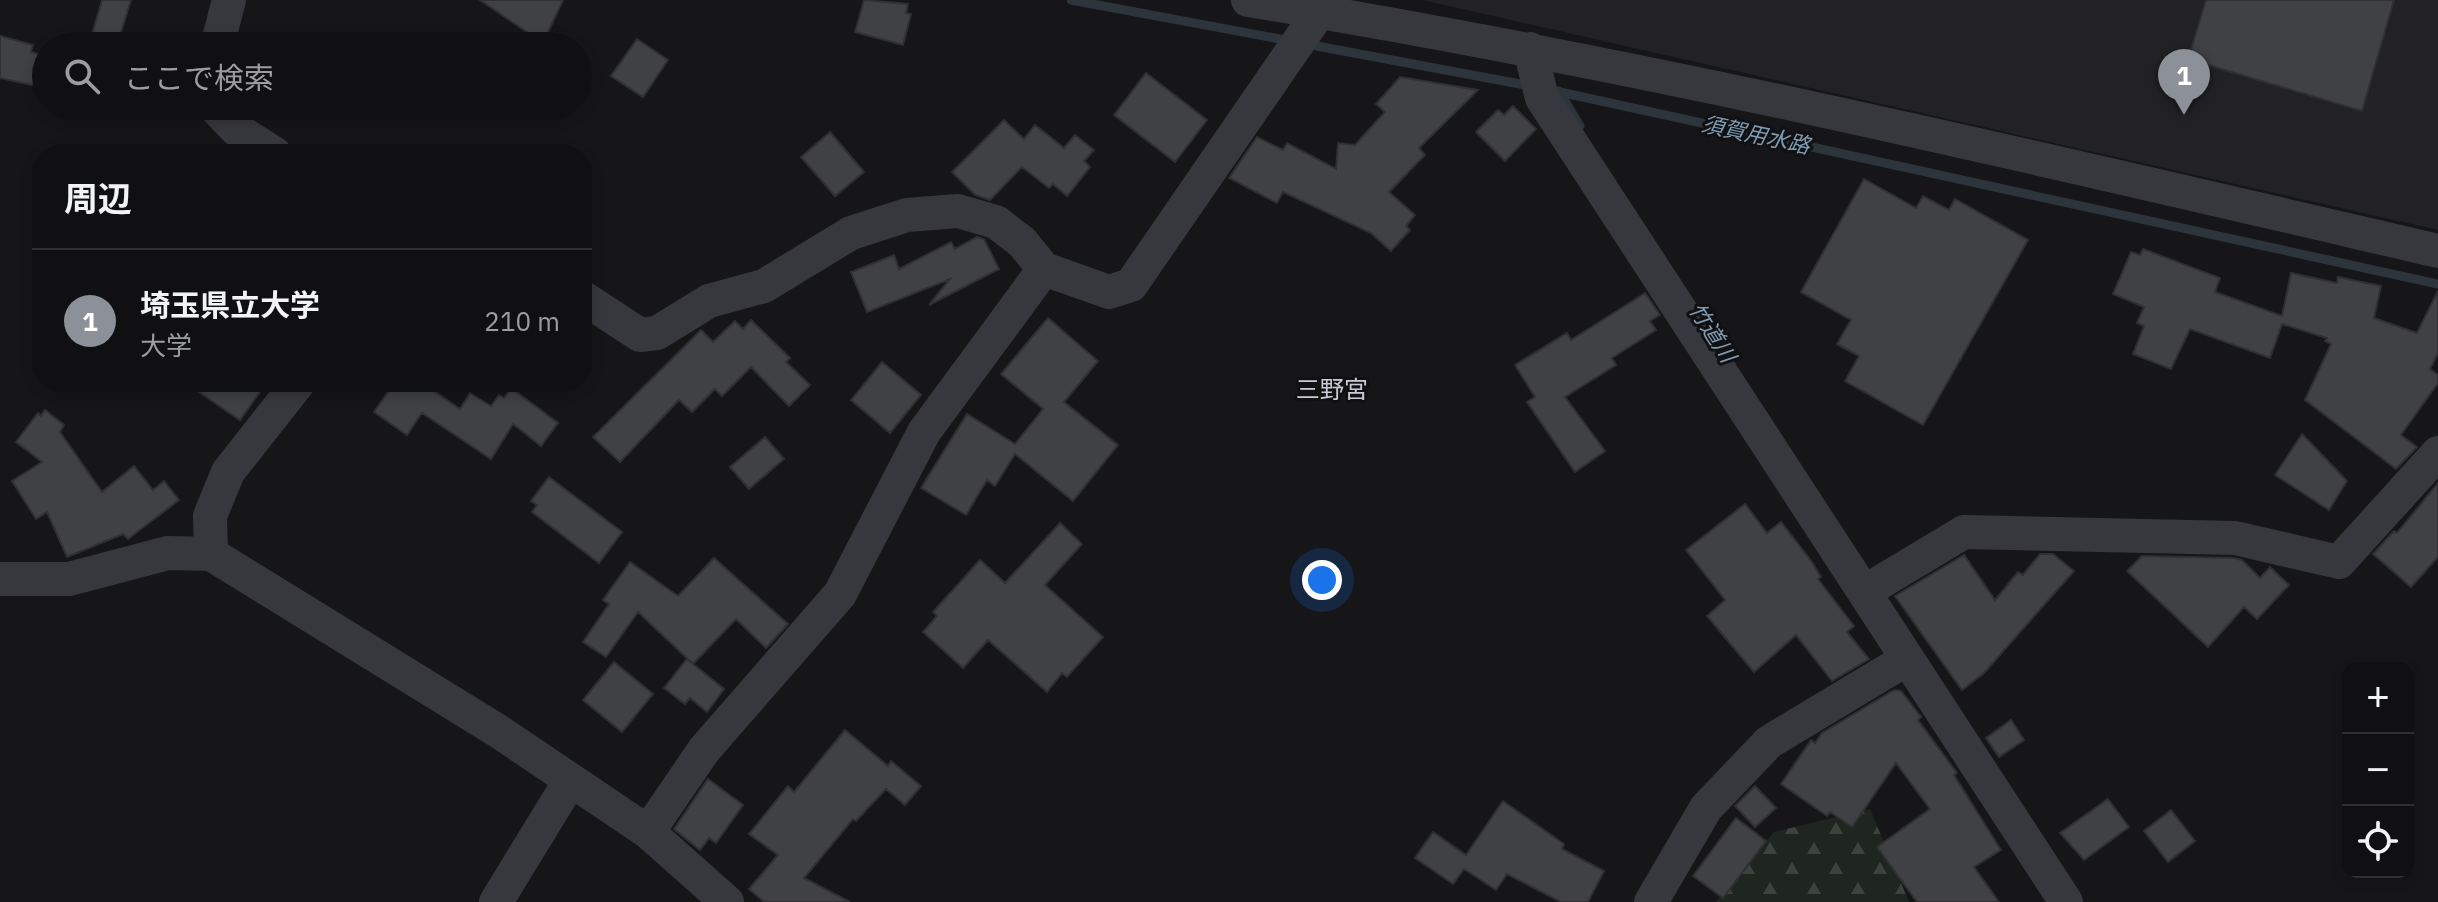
<!DOCTYPE html>
<html lang="ja">
<meta charset="utf-8">
<style>
:root{--surface:#101012;--page:#1e1e20;--text:#f1f3f6;--muted:#9c9d9f;--line:#303032;--accent:#8c9099}
body{margin:0;font-family:"IBM Plex Sans","Noto Sans JP",sans-serif;background:var(--page);color:var(--text)}
.controls{position:absolute;right:24px;bottom:24px;display:grid;overflow:hidden;border-radius:16px;box-shadow:0 4px 12px #0003}
.controls button{width:72px;height:72px;display:grid;place-items:center;padding:0;border:0;border-bottom:2px solid var(--line);background:var(--surface);color:var(--text);font:40px sans-serif}
.you{position:absolute;left:1322px;top:580px;width:28px;height:28px;margin:-20px;border:6px solid #fff;border-radius:50%;background:#1a73e8;box-shadow:0 0 0 12px #1a73e833}
.badge{display:grid;place-items:center;width:52px;height:52px;border-radius:50%;background:var(--accent);color:#fff;font-size:26px;font-weight:700}
.pin{position:absolute;translate:-50% -66px;filter:drop-shadow(0 2px 4px #0008)}
.pin::after{content:'';position:absolute;top:42px;width:28px;height:24px;background:inherit;clip-path:polygon(0 0,100% 0,50% 100%)}
.list{margin:0;padding:0;list-style:none}
h2{display:flex;justify-content:space-between;align-items:center;height:104px;margin:0;padding:0 32px;font-size:34px}
h2 small{font-size:26px;font-weight:400;color:var(--muted)}
.list li{display:grid;grid-template-columns:52px 1fr auto;gap:24px;align-items:center;box-sizing:border-box;height:144px;padding:0 32px;border-top:2px solid var(--line)}
.list b{display:block;font-size:30px;white-space:nowrap}
.list p{margin:0;font-size:26px;white-space:nowrap;color:var(--muted)}
.list em{font-size:26px;font-style:normal;color:var(--muted)}
.icon{flex:none;width:44px;height:44px;fill:none;stroke:currentColor;stroke-width:2;stroke-linecap:round;stroke-linejoin:round}
.map{position:relative;flex:none;width:2438px;height:902px;overflow:hidden}
.search{position:absolute;background:var(--surface);box-shadow:0 4px 12px #0003;left:32px;top:32px;width:560px;height:88px;display:flex;align-items:center;gap:20px;box-sizing:border-box;padding:0 28px;border-radius:44px;color:var(--muted);font-size:30px}
.panel{position:absolute;background:var(--surface);box-shadow:0 4px 12px #0003;left:32px;top:144px;width:560px;height:248px;border-radius:32px}
.map>svg:first-child{display:block}
.built{fill:#222225}
.forest{fill:url(#forest-firs)}
.lines{fill:none;stroke-linecap:round;stroke-linejoin:round}
.stream{stroke:#2c353c;stroke-width:9}
.building{fill:#404145;stroke:#303034;stroke-width:2}
.minor{stroke:#37383d;stroke-width:34}
.labels{text-anchor:middle;dominant-baseline:central;stroke-width:6;stroke-linejoin:round;paint-order:stroke}
.water-label{font-size:22px;font-style:italic;fill:#7f9bb3;stroke:#111113}
.quarter-label{font-size:24px;fill:#c9ccd4;stroke:#111113}
</style>
<div class="map">
<svg width="2438" height="902" viewBox="0 0 2438 902">
<defs>
<pattern id="forest-firs" width="22" height="20" patternUnits="userSpaceOnUse" patternTransform="scale(2)"><rect width="22" height="20" fill="#1e261f"/><path d="M5 1l3.5 6h-7zM16 11l3.5 6h-7z" fill="#3c433d"/></pattern>
</defs>
<rect width="100%" height="100%" fill="#161618"/>
<path class="built" d="M 1422,0 L 2438,0 L 2438,230 Z"/>
<path class="forest" d="M 1870,809 L 1909,902 L 1716,902 L 1774,832 Z"/>
<g class="lines">
<path class="stream" d="M 1071,0 L 1291,41
M 1306,44 L 1531,86
M 1546,89 L 2438,284
M 1559,91 L 1580,126"/>
</g>
<path class="building" d="M 102,0 L 131,0 L 117,45 L 91,38 Z
M 480,0 L 563,0 L 543,43 Z
M 864,0 L 908,4 L 906,13 L 911,14 L 903,45 L 855,32 Z
M 2206,0 L 2394,0 L 2362,111 L 2188,59 Z
M 0,36 L 33,45 L 31,52 L 46,56 L 46,88 L 0,78 Z
M 637,39 L 668,60 L 643,97 L 611,76 Z
M 1146,73 L 1207,120 L 1175,162 L 1114,115 Z
M 1400,77 L 1478,90 L 1419,148 L 1425,155 L 1389,192 L 1415,215 L 1406,226 L 1410,230 L 1391,251 L 1371,233 L 1283,192 L 1277,203 L 1229,178 L 1257,137 L 1283,150 L 1287,143 L 1336,169 L 1338,143 L 1355,145 L 1385,112 L 1376,104 Z
M 1513,106 L 1536,129 L 1505,161 L 1476,132 L 1498,110 L 1504,115 Z
M 1004,120 L 1024,139 L 1035,125 L 1064,148 L 1075,135 L 1094,150 L 1084,161 L 1090,167 L 1067,196 L 1053,184 L 1049,188 L 1022,167 L 990,200 L 975,195 L 952,172 Z
M 830,132 L 864,172 L 835,196 L 801,157 Z
M 1864,179 L 1916,208 L 1923,196 L 1949,210 L 1955,199 L 2028,240 L 1923,425 L 1845,381 L 1859,356 L 1837,344 L 1851,320 L 1801,292 Z
M 977,237 L 984,239 L 999,269 L 929,305 L 950,279 L 867,312 L 851,272 L 894,255 L 899,269 L 951,242 L 955,249 Z
M 2143,249 L 2220,278 L 2215,292 L 2282,316 L 2291,273 L 2337,283 L 2338,277 L 2381,286 L 2374,318 L 2417,333 L 2438,291 L 2438,353 L 2430,369 L 2438,375 L 2438,383 L 2401,435 L 2417,447 L 2396,469 L 2305,400 L 2331,344 L 2325,341 L 2327,338 L 2282,324 L 2270,358 L 2190,329 L 2171,369 L 2133,354 L 2144,326 L 2137,323 L 2144,307 L 2113,294 L 2131,252 L 2140,255 Z
M 1645,293 L 1660,315 L 1650,321 L 1656,330 L 1612,358 L 1616,365 L 1565,397 L 1605,451 L 1575,472 L 1527,402 L 1535,397 L 1515,365 L 1567,333 L 1571,340 Z
M 1048,318 L 1098,361 L 1064,402 L 1118,445 L 1073,501 L 1015,454 L 995,486 L 987,480 L 966,515 L 921,488 L 967,414 L 1015,444 L 1043,409 L 1001,374 Z
M 751,320 L 790,358 L 786,362 L 810,385 L 789,406 L 751,367 L 722,396 L 715,389 L 692,412 L 679,400 L 620,462 L 593,437 L 701,330 L 713,342 L 735,321 L 743,329 Z
M 882,362 L 921,395 L 890,433 L 851,400 Z
M 184,382 L 267,382 L 240,420 Z
M 395,382 L 421,382 L 460,409 L 470,393 L 491,406 L 499,395 L 504,398 L 511,388 L 558,423 L 541,446 L 513,424 L 491,459 L 422,413 L 407,435 L 374,412 Z
M 45,410 L 64,425 L 60,432 L 102,492 L 134,466 L 153,490 L 164,481 L 179,500 L 128,539 L 123,534 L 67,557 L 47,512 L 36,519 L 12,481 L 42,462 L 16,442 L 38,413 L 41,416 Z
M 2302,434 L 2347,481 L 2329,510 L 2275,475 Z
M 765,437 L 784,459 L 749,489 L 730,467 Z
M 549,477 L 622,532 L 599,563 L 532,512 L 537,505 L 531,501 Z
M 2438,483 L 2438,557 L 2411,587 L 2373,554 L 2394,531 L 2397,533 Z
M 1745,504 L 1767,533 L 1781,522 L 1812,562 L 1821,577 L 1818,579 L 1854,626 L 1847,632 L 1869,659 L 1832,681 L 1796,635 L 1754,672 L 1707,616 L 1725,600 L 1686,550 Z
M 1060,523 L 1082,544 L 1045,585 L 1103,637 L 1067,677 L 1062,673 L 1047,692 L 988,640 L 963,668 L 923,632 L 937,616 L 933,612 L 980,560 L 1005,583 Z
M 2040,554 L 2053,554 L 2074,571 L 1984,673 L 1962,690 L 1895,596 L 1964,555 L 1995,600 L 2018,572 L 2023,575 Z
M 2142,556 L 2233,558 L 2242,560 L 2260,578 L 2270,567 L 2289,585 L 2257,619 L 2244,607 L 2208,647 L 2127,571 Z
M 714,558 L 788,624 L 766,648 L 736,619 L 693,664 L 724,689 L 707,712 L 690,698 L 685,704 L 664,688 L 687,659 L 692,663 L 638,612 L 606,657 L 583,642 L 609,604 L 603,600 L 630,562 L 678,596 Z
M 614,662 L 653,694 L 622,732 L 583,700 Z
M 1894,690 L 1901,691 L 1921,717 L 1918,720 L 1957,773 L 1954,775 L 2001,850 L 1974,867 L 1999,902 L 1917,902 L 1877,847 L 1930,809 L 1896,763 L 1852,827 L 1830,812 L 1827,816 L 1781,784 L 1811,740 L 1815,743 L 1822,733 Z
M 2011,720 L 2024,740 L 1999,757 L 1986,738 Z
M 845,730 L 888,766 L 891,761 L 921,786 L 905,805 L 886,789 L 856,821 L 853,819 L 804,878 L 850,902 L 764,902 L 749,889 L 778,855 L 749,834 L 788,786 L 794,792 Z
M 708,779 L 743,805 L 716,843 L 709,838 L 700,850 L 674,829 Z
M 1755,786 L 1776,808 L 1755,827 L 1735,806 Z
M 2108,799 L 2129,827 L 2084,860 L 2060,833 Z
M 1503,801 L 1564,844 L 1562,849 L 1604,871 L 1588,902 L 1561,902 L 1507,874 L 1496,890 L 1464,869 L 1453,884 L 1415,858 L 1433,832 L 1466,855 Z
M 2171,810 L 2195,841 L 2168,862 L 2144,831 Z
M 1736,818 L 1766,841 L 1723,898 L 1693,876 Z"/>
<g class="lines">
<path class="minor" d="M 1248,0 C 1648,65 2043,159 2438,251
M 217,46 L 229,0
M 1530,49 L 1542,98 L 2066,902
M 214,106 L 236,129 L 275,154
M 582,297 L 640,335 L 657,333 L 709,301 L 764,286 L 851,233 L 907,215 L 958,211 L 996,222 L 1022,242 L 1044,269
M 299,382 L 228,472 L 210,516 L 211,554 L 498,731 L 648,832 L 727,902
M 0,579 L 69,579 L 168,553 L 211,554
M 1864,592 L 1964,532 L 2235,538 L 2339,562 L 2438,453
M 648,832 L 704,750 L 840,594 L 924,432 L 1044,269 L 1109,292 L 1131,285 L 1319,12
M 496,902 L 570,781
M 1651,902 L 1706,808 L 1769,742 L 1907,659"/>
</g>
<g class="labels">
<g class="water-label">
<text transform="translate(1756 134) rotate(12)">須賀用水路</text>
<text transform="translate(1713 332) rotate(57)">竹道川</text>
</g>
<g class="quarter-label">
<text x="1332" y="389">三野宮</text>
</g>
</g>
</svg>
<div class="controls">
<button>+</button>
<button>−</button>
<button><svg class="icon" aria-label="locate" viewBox="0 0 24 24"><circle cx="12" cy="12" r="6"/><path d="M12 2v4M12 18v4M2 12h4M18 12h4"/></svg></button>
</div>
<div class="you"></div>
<div class="pin badge" style="left:2184px;top:115px">1</div>
<div class="search"><svg class="icon" aria-label="search" viewBox="0 0 24 24"><circle cx="10" cy="10" r="6"/><path d="M15 15l6 6"/></svg>ここで検索</div>
<section class="panel">
<h2>周辺<small></small></h2>
<ul class="list">
<li><span class="badge">1</span><div><b>埼玉県立大学</b><p>大学</p></div><em>210 m</em></li>
</ul>
</section>
</div>
